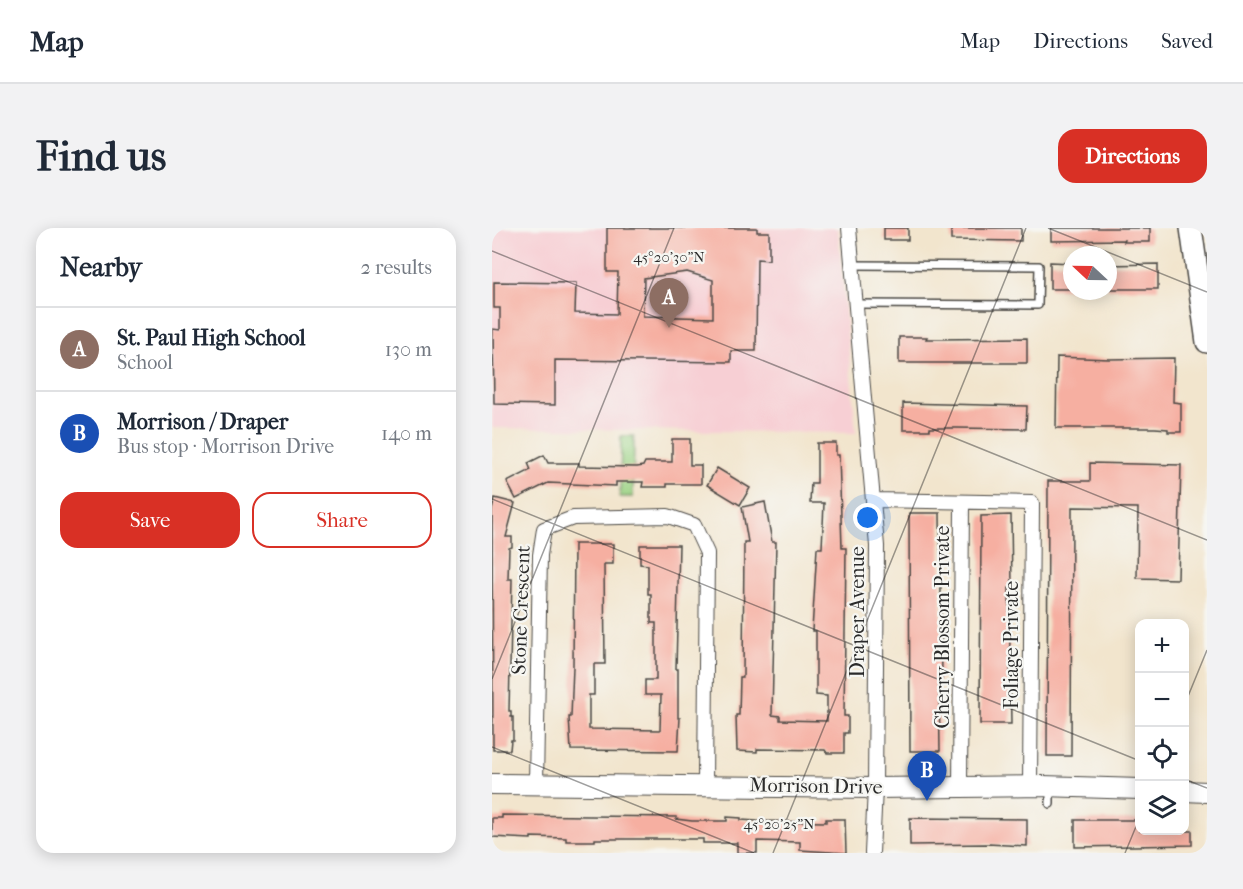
<!DOCTYPE html>
<meta charset="utf-8">
<style>
:root{--surface:#fff;--page:#f2f2f3;--text:#1f2937;--muted:#747a83;--line:#e0e1e3;--accent:#d93025}
body{margin:0;font-family:"IM FELL French Canon",serif;background:var(--page);color:var(--text)}
.controls{position:absolute;right:18px;bottom:18px;display:grid;overflow:hidden;border-radius:12px;box-shadow:0 3px 15px #0003}
.controls button{width:54px;height:54px;display:grid;place-items:center;padding:0;border:0;border-bottom:2px solid var(--line);background:var(--surface);color:var(--text);font:30px sans-serif}
.compass{position:absolute;left:571px;top:18px;width:54px;height:54px;border-radius:50%;background:var(--surface);box-shadow:0 3px 15px #0003;rotate:292deg}
.you{position:absolute;left:376px;top:290px;width:21px;height:21px;margin:-15px;border:4px solid #fff;border-radius:50%;background:#1a73e8;box-shadow:0 0 0 9px #1a73e833}
.badge{display:grid;place-items:center;width:39px;height:39px;border-radius:50%;background:var(--accent);color:#fff;font-size:20px;font-weight:700}
.pin{position:absolute;translate:-50% -50px;filter:drop-shadow(0 2px 3px #0008)}
.pin::after{content:'';position:absolute;top:32px;width:21px;height:18px;background:inherit;clip-path:polygon(0 0,100% 0,50% 100%)}
.list{margin:0;padding:0;list-style:none}
h2{display:flex;justify-content:space-between;align-items:center;height:78px;margin:0;padding:0 24px;font-size:26px}
h2 small{font-size:20px;font-weight:400;color:var(--muted)}
.list li{display:grid;grid-template-columns:39px 1fr auto;gap:18px;align-items:center;box-sizing:border-box;height:84px;padding:0 24px;border-top:2px solid var(--line)}
.list b{display:block;font-size:22px;white-space:nowrap}
.list p{margin:0;font-size:20px;white-space:nowrap;color:var(--muted)}
.list em{font-size:20px;font-style:normal;color:var(--muted)}
.actions{display:flex;gap:12px;padding:18px 24px}
.actions a{flex:1;padding:14px 0;border:2px solid var(--accent);border-radius:18px;text-align:center;font-size:21px;color:var(--accent)}
.actions .main{background:var(--accent);color:#fff}
.icon{flex:none;width:33px;height:33px;fill:none;stroke:currentColor;stroke-width:2;stroke-linecap:round;stroke-linejoin:round}
.map{position:relative;flex:none;width:715px;height:625px;overflow:hidden;border-radius:18px}
header{display:flex;align-items:center;gap:36px;box-sizing:border-box;height:84px;padding:0 30px;background:var(--surface);border-bottom:2px solid var(--line)}
header strong{font-size:28px}
nav{display:flex;gap:33px;margin-inline-start:auto;font-size:21px}
.intro{display:flex;align-items:center;justify-content:space-between;box-sizing:border-box;height:144px;padding:0 36px}
h1{margin:0;font-size:42px}
.button{padding:15px 27px;border-radius:18px;background:var(--accent);color:#fff;font-size:21px;font-weight:700}
main{display:flex;gap:36px;padding:0 36px}
aside{flex:1;background:var(--surface);border-radius:18px;box-shadow:0 3px 15px #0003}
.map>svg:first-child{display:block}
.built{fill:#f7cfd4}
.green{fill:#9dd385;stroke:#647f58;stroke-width:1.5}
.building{fill:#f6afa1;fill-rule:evenodd}
.lines{fill:none;stroke-linecap:round;stroke-linejoin:round}
.lane-casing{stroke:#494743;stroke-width:10}
.street-casing{stroke:#494743;stroke-width:16}
.secondary-casing{stroke:#494743;stroke-width:22}
.primary-casing{stroke:#494743;stroke-width:24}
.lane{stroke:#fff;stroke-width:7}
.street{stroke:#fff;stroke-width:14}
.secondary{stroke:#fff;stroke-width:20}
.primary{stroke:#fff;stroke-width:21}
.ticks{fill:none;stroke:#2b2b2b;stroke-width:1.5;stroke-opacity:0.45}
.labels{text-anchor:middle;dominant-baseline:central;stroke-width:4.5;stroke-linejoin:round;paint-order:stroke}
.street-label{font-size:20px;fill:#2b2b2b;stroke:#f6f6f2}
.ticks-label{font-size:15px;text-anchor:middle;fill:#2b2b2b;stroke:#f6f6f2;stroke-width:4.5;stroke-linejoin:round;paint-order:stroke}
</style>
<header>
<strong>Map</strong>
<nav><a>Map</a><a>Directions</a><a>Saved</a></nav>
</header>
<div class="intro"><h1>Find us</h1><a class="button">Directions</a></div>
<main>
<aside>
<h2>Nearby<small>2 results</small></h2>
<ul class="list">
<li><span class="badge" style="background:#8d6e63">A</span><div><b>St. Paul High School</b><p>School</p></div><em>130 m</em></li>
<li><span class="badge" style="background:#1a4fb4">B</span><div><b>Morrison / Draper</b><p>Bus stop · Morrison Drive</p></div><em>140 m</em></li>
</ul>
<div class="actions"><a class="main">Save</a><a>Share</a></div>
</aside>
<div class="map">
<svg width="715" height="625" viewBox="0 0 715 625">
<rect width="100%" height="100%" fill="#f6f6f2"/>
<filter id="ink" filterUnits="userSpaceOnUse"><feTurbulence type="fractalNoise" baseFrequency=".0167" numOctaves="2"/><feDisplacementMap in="SourceGraphic" scale="12" xChannelSelector="R" yChannelSelector="G"/><feConvolveMatrix kernelMatrix="1 2 1 2 8 2 1 2 1" color-interpolation-filters="sRGB"/></filter>
<filter id="wash" filterUnits="userSpaceOnUse"><feTurbulence type="fractalNoise" baseFrequency=".008" numOctaves="4" result="noise"/><feDisplacementMap in="SourceGraphic" scale="24" xChannelSelector="R" yChannelSelector="G"/><feGaussianBlur stdDeviation="1.35" result="paint"/><feColorMatrix in="noise" values="0 0 0 0 0 0 0 0 0 0 0 0 0 0 0 0 0 1.4 0 .05"/><feComposite in="paint" operator="in"/></filter>
<g filter="url(#wash)">
<rect width="100%" height="100%" fill="#f2e5cd"/>
<path class="built" d="M 0,0 L 346,0 L 364,205 L 0,200 Z"/>
<path class="green" d="M 129,208 L 142,208 L 141,269 L 128,269 Z"/>
<g id="blocks">
<path class="building" d="M 115,0 L 265,0 L 265,4 L 277,4 L 277,32 L 265,31 L 264,123 L 239,123 L 239,134 L 63,132 L 63,177 L 2,176 L 1,101 L 8,102 L 8,80 L 2,80 L 2,54 L 84,55 L 83,85 L 125,86 L 126,44 L 115,44 ZM 195,44 L 221,52 L 221,90 L 151,88 L 152,50 Z
M 392,0 L 416,0 L 416,12 L 392,12 Z
M 459,0 L 529,0 L 529,13 L 459,12 Z
M 559,0 L 658,0 L 658,14 L 632,14 L 633,12 L 559,13 Z
M 558,34 L 580,35 L 580,61 L 558,61 Z
M 666,36 L 666,61 L 616,61 L 616,37 Z
M 407,109 L 435,109 L 434,111 L 447,111 L 535,110 L 535,135 L 407,135 Z
M 565,129 L 617,131 L 682,130 L 681,174 L 689,175 L 689,204 L 676,204 L 676,201 L 663,200 L 564,200 Z
M 411,175 L 535,178 L 534,201 L 464,200 L 438,200 L 438,202 L 411,202 Z
M 180,211 L 198,211 L 198,237 L 209,237 L 209,256 L 175,256 L 175,259 L 150,259 L 151,254 L 124,254 L 124,258 L 56,255 L 24,271 L 15,254 L 39,242 L 36,235 L 52,227 L 56,235 L 87,235 L 87,238 L 145,239 L 151,238 L 153,234 L 180,234 Z
M 325,215 L 344,215 L 344,227 L 347,227 L 350,320 L 354,320 L 352,488 L 356,488 L 356,505 L 352,505 L 352,525 L 335,525 L 333,522 L 265,521 L 265,524 L 245,523 L 244,487 L 247,487 L 248,449 L 251,449 L 252,314 L 256,314 L 250,279 L 273,274 L 280,314 L 284,314 L 280,487 L 288,488 L 288,492 L 335,493 L 335,468 L 324,467 L 324,403 L 320,403 L 325,320 L 330,320 L 332,275 L 318,275 L 319,255 L 325,255 Z
M 598,235 L 689,237 L 686,351 L 645,350 L 646,280 L 580,279 L 579,528 L 555,528 L 556,253 L 598,253 Z
M 225,240 L 258,260 L 248,277 L 215,257 Z
M 3,270 L 23,275 L 14,309 L 20,309 L 20,319 L 17,320 L 16,351 L 20,351 L 17,483 L 19,483 L 19,489 L 21,489 L 21,512 L 19,512 L 18,522 L 1,522 L 0,282 Z
M 417,285 L 448,285 L 450,451 L 447,451 L 448,523 L 418,523 Z
M 519,287 L 520,360 L 517,360 L 519,496 L 488,496 L 489,288 Z
M 82,316 L 121,316 L 121,336 L 112,336 L 113,436 L 102,436 L 102,467 L 97,467 L 97,501 L 168,502 L 169,467 L 153,467 L 153,452 L 164,452 L 164,395 L 159,395 L 159,366 L 156,366 L 156,337 L 148,336 L 148,317 L 187,317 L 184,441 L 186,441 L 186,490 L 188,490 L 186,523 L 79,522 L 77,489 L 79,489 L 81,439 Z
M 10,587 L 184,589 L 184,591 L 200,593 L 235,593 L 235,589 L 249,590 L 249,592 L 265,593 L 334,594 L 334,591 L 353,591 L 354,625 L 308,622 L 308,614 L 265,613 L 265,625 L 245,625 L 245,615 L 211,615 L 211,611 L 103,611 L 103,613 L 74,613 L 74,610 L 39,609 L 39,611 L 0,609 L 0,590 L 10,590 Z
M 418,590 L 535,591 L 535,618 L 496,616 L 418,617 Z
M 583,592 L 648,592 L 648,603 L 700,603 L 700,617 L 583,619 Z"/>
</g>
</g>
<g filter="url(#ink)">
<use href="#blocks" fill-opacity="0" stroke="#494743" stroke-width="1.5"/>
<g class="lines">
<defs>
<path id="lane" d="M 360,37 L 547,38 L 546,77 L 364,76
M 558,576 L 558,561"/>
<path id="street" d="M 357,0 L 385,318 L 383,560 L 380,625
M 381,272 L 540,275 L 538,558
M 44,556 L 48,327 L 52,301 L 81,290 L 176,288 L 202,297 L 215,325 L 213,557
M 468,559 L 470,275"/>
<path id="secondary" d="M 0,556 L 383,560 L 551,558 L 648,561
M 692,563 L 715,564"/>
<path id="primary" d="M 699,0 L 715,114"/>
</defs>
<use href="#lane" class="lane-casing"/>
<use href="#street" class="street-casing"/>
<use href="#secondary" class="secondary-casing"/>
<use href="#primary" class="primary-casing"/>
<use href="#lane" class="lane"/>
<use href="#street" class="street"/>
<use href="#secondary" class="secondary"/>
<use href="#primary" class="primary"/>
</g>
</g>
<path class="ticks" d="M 556,0 L 715,64M 0,23 L 715,312M 0,271 L 648,533M 0,451 L 182,0M 692,478 L 715,422M 0,519 L 262,625M 692,551 L 715,560M 281,625 L 534,0M 633,625 L 648,589"/>
<g class="labels">
<g class="street-label">
<text transform="translate(29 382) rotate(-88)">Stone Crescent</text>
<text transform="translate(365 384) rotate(-90)">Draper Avenue</text>
<text transform="translate(450 399) rotate(-90)">Cherry Blossom Private</text>
<text transform="translate(519 417) rotate(-90)">Foliage Private</text>
<text transform="translate(324 558) rotate(1)">Morrison Drive</text>
</g>
</g>
<g class="ticks-label">
<text x="177" y="34">45°20'30"N</text>
<text x="287" y="601">45°20'25"N</text>
</g>
</svg>
<div class="controls">
<button>+</button>
<button>−</button>
<button><svg class="icon" aria-label="locate" viewBox="0 0 24 24"><circle cx="12" cy="12" r="6"/><path d="M12 2v4M12 18v4M2 12h4M18 12h4"/></svg></button>
<button><svg class="icon" aria-label="layers" viewBox="0 0 24 24"><path d="M12 4l9 5-9 5-9-5zM3 14l9 5 9-5"/></svg></button>
</div>
<svg class="compass" viewBox="-18 -18 36 36"><path d="M0-13l5 13h-10z" fill="#e53935"/><path d="M0 13l5-13h-10z" fill="#747a83"/></svg>
<div class="you"></div>
<div class="pin badge" style="left:177px;top:100px;background:#8d6e63">A</div>
<div class="pin badge" style="left:435px;top:573px;background:#1a4fb4">B</div>
</div>
</main>
